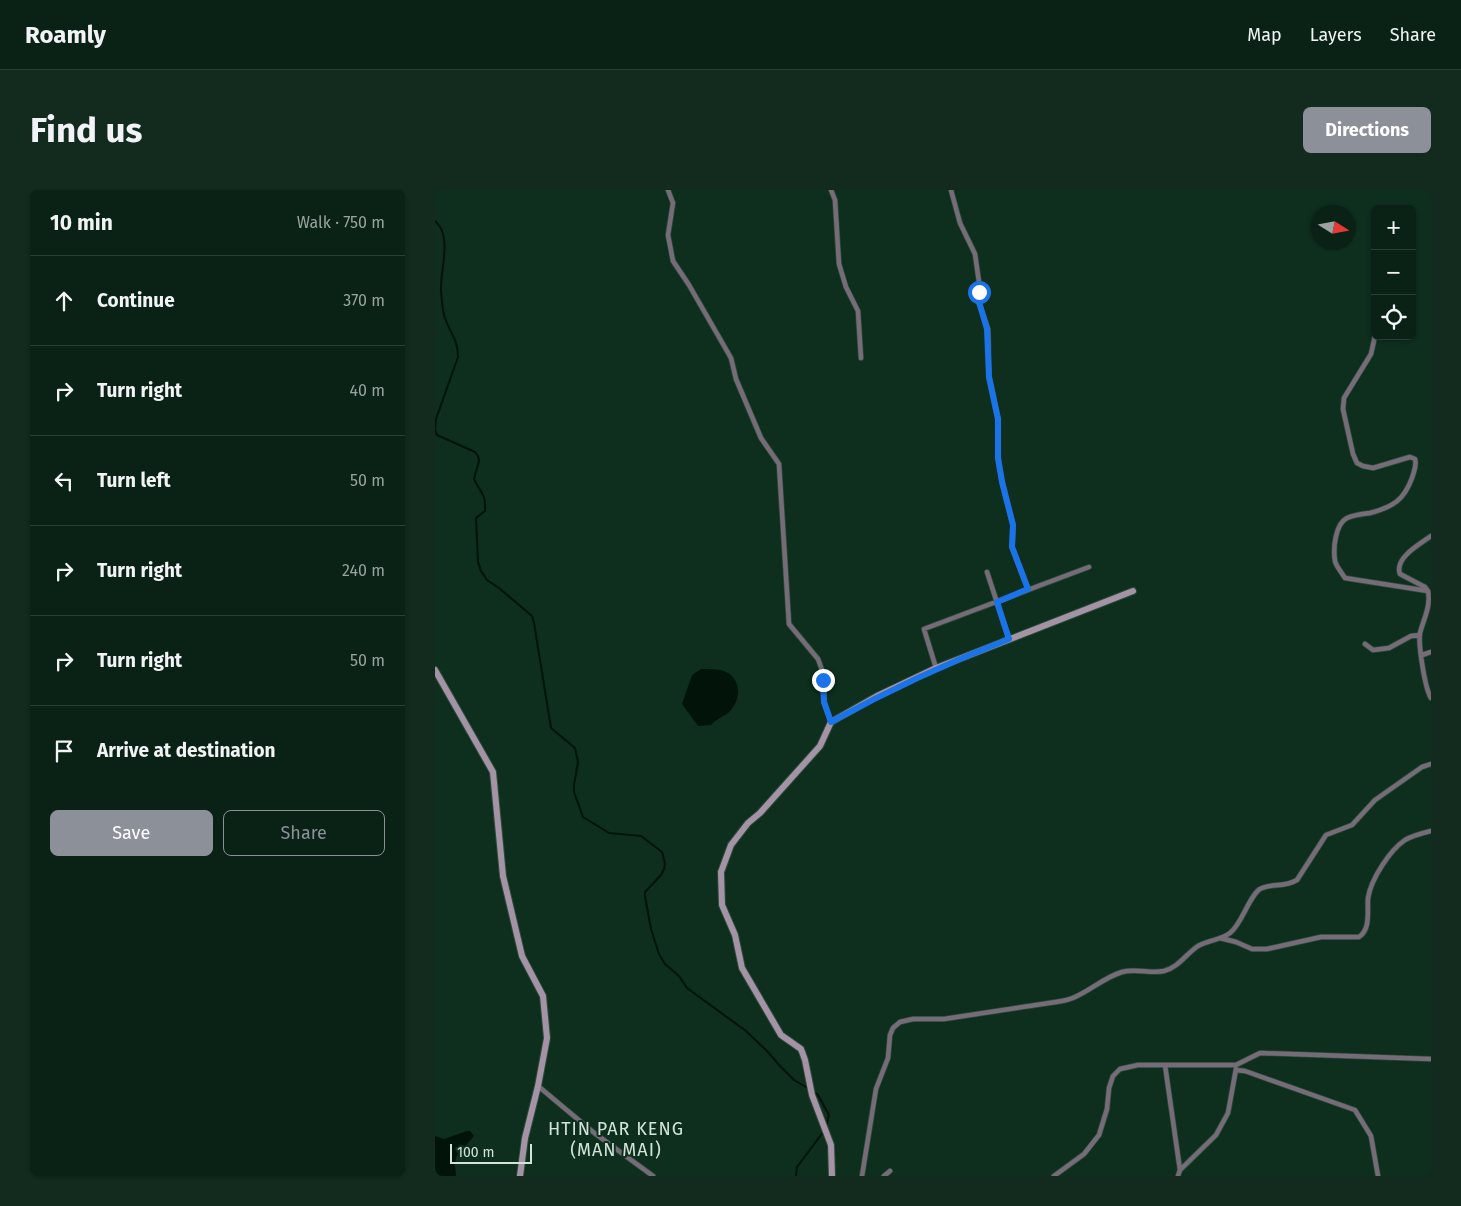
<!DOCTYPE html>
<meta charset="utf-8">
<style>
:root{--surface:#0a2216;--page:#132a1f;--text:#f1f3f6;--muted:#99a4a1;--line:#2a3f35;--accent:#8c9099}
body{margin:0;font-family:"Fira Sans",sans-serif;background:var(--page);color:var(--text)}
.controls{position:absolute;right:15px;top:15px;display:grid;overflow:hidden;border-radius:8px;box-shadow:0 1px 4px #0004}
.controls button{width:45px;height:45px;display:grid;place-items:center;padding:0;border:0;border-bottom:1px solid var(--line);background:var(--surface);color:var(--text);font:25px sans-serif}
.compass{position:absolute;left:876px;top:15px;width:45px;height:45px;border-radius:50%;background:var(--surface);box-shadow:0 1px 4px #0004;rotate:101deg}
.scale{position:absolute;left:15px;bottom:12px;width:82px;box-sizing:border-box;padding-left:5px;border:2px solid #d2e4d9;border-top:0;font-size:14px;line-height:18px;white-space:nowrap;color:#d2e4d9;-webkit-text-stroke:4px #0e2e1e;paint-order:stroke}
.stop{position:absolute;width:15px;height:15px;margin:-11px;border:4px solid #1a73e8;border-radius:50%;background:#fff}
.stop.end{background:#1a73e8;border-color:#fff;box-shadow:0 1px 5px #0008}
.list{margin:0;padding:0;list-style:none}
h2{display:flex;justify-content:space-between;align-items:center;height:65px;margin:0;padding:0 20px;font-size:21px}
h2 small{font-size:16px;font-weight:400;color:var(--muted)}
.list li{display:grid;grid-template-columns:32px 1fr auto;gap:15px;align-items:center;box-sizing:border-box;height:90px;padding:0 20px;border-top:1px solid var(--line)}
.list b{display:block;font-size:19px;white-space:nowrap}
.list em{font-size:16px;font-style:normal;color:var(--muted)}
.actions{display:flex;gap:10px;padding:15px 20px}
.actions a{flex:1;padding:11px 0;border:1px solid var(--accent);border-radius:8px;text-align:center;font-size:18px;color:var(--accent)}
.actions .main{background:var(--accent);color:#fff}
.icon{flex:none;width:28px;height:28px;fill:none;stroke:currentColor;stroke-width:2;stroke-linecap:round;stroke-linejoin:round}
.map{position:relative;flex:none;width:996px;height:986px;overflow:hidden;border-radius:8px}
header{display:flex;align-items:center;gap:30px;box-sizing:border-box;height:70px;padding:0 25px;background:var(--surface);border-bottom:1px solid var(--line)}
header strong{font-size:24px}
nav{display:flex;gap:28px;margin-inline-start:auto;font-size:18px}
.intro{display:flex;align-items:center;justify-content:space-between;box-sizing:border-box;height:120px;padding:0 30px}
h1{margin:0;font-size:35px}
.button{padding:12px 22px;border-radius:8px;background:var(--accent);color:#fff;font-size:18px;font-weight:700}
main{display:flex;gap:30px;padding:0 30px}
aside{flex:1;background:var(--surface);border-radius:8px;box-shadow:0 1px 4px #0004}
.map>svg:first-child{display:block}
.water{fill:#02140a}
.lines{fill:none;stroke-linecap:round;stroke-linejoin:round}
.stream{stroke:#02140a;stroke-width:2}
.street-casing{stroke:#2d4b3c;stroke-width:6}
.secondary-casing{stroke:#2d4b3c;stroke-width:8}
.street{stroke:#766c77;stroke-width:4.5}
.secondary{stroke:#a493a5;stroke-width:6}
.route{stroke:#1a73e8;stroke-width:6}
.labels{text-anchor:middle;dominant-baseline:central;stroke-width:4;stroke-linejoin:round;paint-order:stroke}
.quarter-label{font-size:18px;letter-spacing:1px;fill:#d2e4d9;stroke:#0e2e1e}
</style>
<header>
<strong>Roamly</strong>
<nav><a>Map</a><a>Layers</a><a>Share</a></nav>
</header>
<div class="intro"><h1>Find us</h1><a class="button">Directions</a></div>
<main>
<aside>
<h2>10 min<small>Walk · 750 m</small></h2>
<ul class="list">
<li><svg class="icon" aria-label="ahead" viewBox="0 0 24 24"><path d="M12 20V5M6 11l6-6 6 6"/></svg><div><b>Continue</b></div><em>370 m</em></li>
<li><svg class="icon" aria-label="right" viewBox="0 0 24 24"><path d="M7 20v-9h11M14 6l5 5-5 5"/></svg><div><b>Turn right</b></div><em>40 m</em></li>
<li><svg class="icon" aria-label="left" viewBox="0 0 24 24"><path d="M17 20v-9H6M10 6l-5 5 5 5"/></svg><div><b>Turn left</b></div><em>50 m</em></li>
<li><svg class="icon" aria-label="right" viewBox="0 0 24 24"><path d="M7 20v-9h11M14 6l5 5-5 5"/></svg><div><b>Turn right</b></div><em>240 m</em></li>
<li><svg class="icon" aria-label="right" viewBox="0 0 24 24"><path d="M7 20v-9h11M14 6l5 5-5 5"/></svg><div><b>Turn right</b></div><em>50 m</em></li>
<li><svg class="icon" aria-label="arrive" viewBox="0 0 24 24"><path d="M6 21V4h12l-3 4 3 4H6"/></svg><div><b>Arrive at destination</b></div></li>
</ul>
<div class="actions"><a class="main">Save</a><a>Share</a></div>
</aside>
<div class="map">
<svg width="996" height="986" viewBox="0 0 996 986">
<rect width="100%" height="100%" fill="#0e2e1e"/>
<path class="water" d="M 266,479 C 272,479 280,479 286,480 C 305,485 308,506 296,520 C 292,526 283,527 276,535 L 263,536 L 247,514 L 257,485 Z
M 32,941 L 35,941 L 39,946 L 21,967 L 20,975 L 21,986 L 3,986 L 0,980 L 0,946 L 9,949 Z"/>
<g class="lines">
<path class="stream" d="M 0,31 C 18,46 5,79 6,101 C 7,109 7,120 10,128 C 15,143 23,149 23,167 L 1,229 L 0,239
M 0,240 L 2,245 L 40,262 L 43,266 L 44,271 L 39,289 C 45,303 51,302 50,321 L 41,328 L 43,372 L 46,381 L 52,390 L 64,398 L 97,426 L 99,433 L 116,538 L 140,558 L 143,572 L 139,595 L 139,602 L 148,627 L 174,643 L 206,646 L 227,662 L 230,673 L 229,679 L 226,685 L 210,702 L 210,706 L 216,739 L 224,764 L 230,774 L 244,786 L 252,798 L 311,841 L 332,861 L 345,876 L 359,890 L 373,898
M 379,902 L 383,905 L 394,925 L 391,937
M 361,986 L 362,977 L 389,941"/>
<defs>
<path id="street" d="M 233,0 L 238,13 L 233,45 L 238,71 L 254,95 L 296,168 L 301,189 L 326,248 L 344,274 L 354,434 L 383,469 L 387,480 L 389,512 L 396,532
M 396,0 L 400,10 L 404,74 L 411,97 L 423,121 L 426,168
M 516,0 L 525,33 L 540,64 L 544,92 L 544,113 L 553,139 L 554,187 L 563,229 L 563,268 L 567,291 L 578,335 L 577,357 L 593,399
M 940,146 L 936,164 L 909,208 L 908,219 L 918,264 L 922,273 L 928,276 L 938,278 L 975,267 L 980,269 C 982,276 979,281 977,288 C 969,310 958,317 935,323 C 928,324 919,325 912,328 C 900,334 898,359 900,371 C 901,376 907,383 910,388 L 993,401 C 996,416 989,428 985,443 C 983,454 990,499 996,508
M 552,382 L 574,449
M 993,401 L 990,397 L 965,384 C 959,368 985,354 996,346
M 930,454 L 938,460 L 954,458 L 976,446 L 985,445
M 987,465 L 996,462
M 501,478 L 489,439 L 654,377
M 785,748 L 801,752 L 817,759 L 832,759 L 886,747 L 924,747 C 936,739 932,721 933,708 C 936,689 955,660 970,650 C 977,646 988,643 996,641
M 730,875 L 745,980
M 801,880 L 810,881 L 920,920 L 936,946 L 943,986
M 103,896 L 158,942 L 218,986
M 427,986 L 441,899 L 453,868 L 455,845 L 458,838 L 465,832 L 478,829 L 509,829 L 621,812 C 628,811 634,810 640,807 C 656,800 670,787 687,782 C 701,778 716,784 729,781 C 744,777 751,764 763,756 C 773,750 786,750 795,743 C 807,734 814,706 825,699 C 835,693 849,698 862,690 L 891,645 L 917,635 L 940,610 L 987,577 L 996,574
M 449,986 L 455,981
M 619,986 L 649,964 L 664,945 L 672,919 L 674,898 L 678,886 L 685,879 L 703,875 L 801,875 L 825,863 L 996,869
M 743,986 L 745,980 L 781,945 L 793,923 L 801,879"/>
<path id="secondary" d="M 0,480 L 58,582 L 68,686 L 87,766 L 108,806 L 112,848 L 103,896 L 90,948 L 85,986
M 397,986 L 396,955 L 377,905 L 370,870 L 366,859 L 346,845 L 307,778 L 300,745 L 287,715 L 286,682 L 296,655 L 313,633 L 325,623 L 385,556 L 396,532 L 442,506 L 501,478 L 698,401"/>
</defs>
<use href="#street" class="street-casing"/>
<use href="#secondary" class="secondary-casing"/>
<use href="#street" class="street"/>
<use href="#secondary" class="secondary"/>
</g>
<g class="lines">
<path class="route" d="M 388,490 L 389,512 L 396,532 C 454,500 512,473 574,449 L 562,412 L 593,399 L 577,357 L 578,335 L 567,292 L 563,268 L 563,229 L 554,187 L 552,139 L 544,112 L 544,102"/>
</g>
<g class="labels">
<g class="quarter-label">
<text x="181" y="939">HTIN PAR KENG<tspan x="181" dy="21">(MAN MAI)</tspan></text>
</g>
</g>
</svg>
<div class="controls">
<button>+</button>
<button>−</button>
<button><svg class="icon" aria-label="locate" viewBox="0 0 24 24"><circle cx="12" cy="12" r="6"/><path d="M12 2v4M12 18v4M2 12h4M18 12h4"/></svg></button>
</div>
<svg class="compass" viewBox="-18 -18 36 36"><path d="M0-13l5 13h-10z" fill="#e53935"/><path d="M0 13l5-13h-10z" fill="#99a4a1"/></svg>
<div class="scale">100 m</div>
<div class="stop" style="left:544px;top:102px"></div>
<div class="stop end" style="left:388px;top:490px"></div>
</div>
</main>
